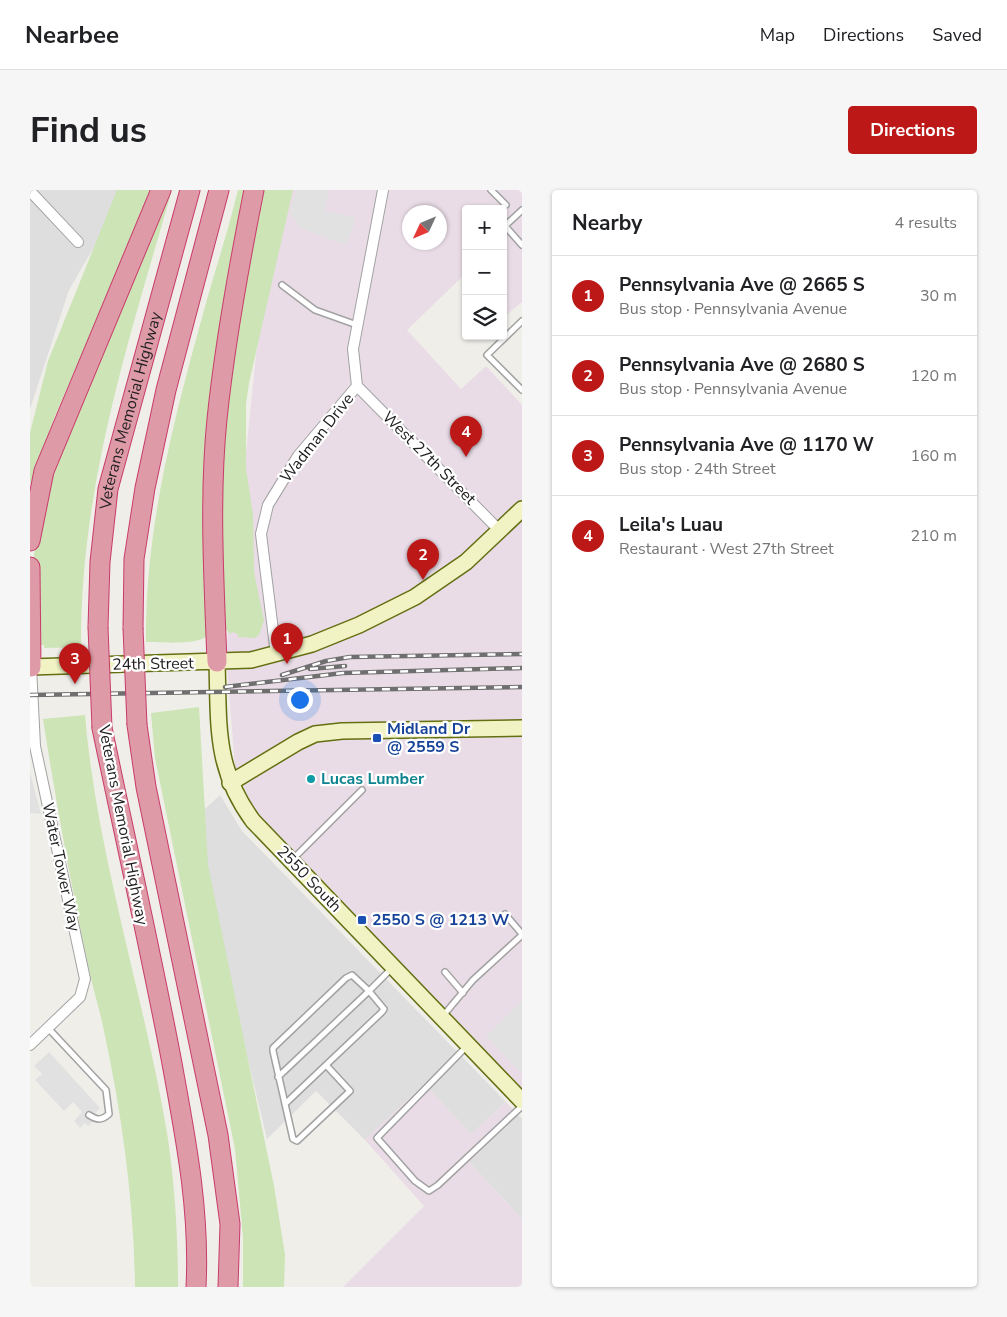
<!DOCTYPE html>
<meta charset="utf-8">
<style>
:root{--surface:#fff;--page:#f6f6f6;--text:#202124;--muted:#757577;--line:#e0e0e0;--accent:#bc1817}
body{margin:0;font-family:"Nunito Sans",sans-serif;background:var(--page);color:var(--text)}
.controls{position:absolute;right:15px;top:15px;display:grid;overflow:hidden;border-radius:5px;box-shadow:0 1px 4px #0004}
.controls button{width:45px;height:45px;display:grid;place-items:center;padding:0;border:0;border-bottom:1px solid var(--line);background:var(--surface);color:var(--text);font:25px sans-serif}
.compass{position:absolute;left:372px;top:15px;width:45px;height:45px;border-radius:50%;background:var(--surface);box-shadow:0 1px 4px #0004;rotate:226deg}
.you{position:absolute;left:269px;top:509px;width:18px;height:18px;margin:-12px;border:4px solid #fff;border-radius:50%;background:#1a73e8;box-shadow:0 0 0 8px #1a73e833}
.badge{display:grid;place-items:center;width:32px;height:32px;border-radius:50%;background:var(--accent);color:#fff;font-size:16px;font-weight:700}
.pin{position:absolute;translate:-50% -41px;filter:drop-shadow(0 1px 2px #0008)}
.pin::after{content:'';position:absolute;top:26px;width:18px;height:15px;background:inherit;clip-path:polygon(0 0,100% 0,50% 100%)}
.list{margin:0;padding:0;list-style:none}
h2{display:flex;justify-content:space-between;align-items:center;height:65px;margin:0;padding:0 20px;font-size:21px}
h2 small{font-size:16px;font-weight:400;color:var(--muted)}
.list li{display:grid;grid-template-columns:32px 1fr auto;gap:15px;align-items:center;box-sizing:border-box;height:80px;padding:0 20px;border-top:1px solid var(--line)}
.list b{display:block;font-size:19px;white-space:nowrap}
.list p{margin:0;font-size:16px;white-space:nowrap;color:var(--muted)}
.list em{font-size:16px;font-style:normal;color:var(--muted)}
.icon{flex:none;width:28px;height:28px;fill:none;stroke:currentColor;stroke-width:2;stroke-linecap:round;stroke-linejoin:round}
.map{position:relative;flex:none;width:492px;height:1097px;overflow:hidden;border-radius:5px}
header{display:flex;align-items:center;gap:30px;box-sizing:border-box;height:70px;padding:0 25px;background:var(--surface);border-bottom:1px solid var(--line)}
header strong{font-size:24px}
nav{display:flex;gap:28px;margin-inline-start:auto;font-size:18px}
.intro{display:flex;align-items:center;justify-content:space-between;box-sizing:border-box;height:120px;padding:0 30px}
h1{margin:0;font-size:35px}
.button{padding:12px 22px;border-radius:5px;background:var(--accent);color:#fff;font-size:18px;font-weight:700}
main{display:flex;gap:30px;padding:0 30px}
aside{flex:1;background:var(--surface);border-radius:5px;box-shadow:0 1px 4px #0004}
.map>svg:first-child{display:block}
.residential{fill:#dfdede}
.industrial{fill:#e9dce6;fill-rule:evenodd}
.grass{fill:#cce4b6}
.parking{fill:#e1e1e1}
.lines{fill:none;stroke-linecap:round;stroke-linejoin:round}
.lane-casing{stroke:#a2a2a2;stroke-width:8}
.street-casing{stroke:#a2a2a2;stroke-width:12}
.secondary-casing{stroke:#646f12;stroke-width:18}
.highway-casing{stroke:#c83c6b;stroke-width:21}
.lane{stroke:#fff;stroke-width:5}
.street{stroke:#fff;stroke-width:10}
.secondary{stroke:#f1f3c4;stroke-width:15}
.highway{stroke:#de9aa7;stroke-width:19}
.rail-casing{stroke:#6f6f6f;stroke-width:4.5}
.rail{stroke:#fff;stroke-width:2.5;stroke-dasharray:8;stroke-linecap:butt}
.highway-bridge-casing{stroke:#c83c6b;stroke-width:21;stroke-linecap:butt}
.highway-bridge{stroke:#de9aa7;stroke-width:19}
.transit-dot{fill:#1a4fb4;stroke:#fff;stroke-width:2}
.culture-dot{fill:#0f9aa8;stroke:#fff;stroke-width:2}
.labels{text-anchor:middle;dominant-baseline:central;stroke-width:4.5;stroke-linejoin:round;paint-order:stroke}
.street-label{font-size:16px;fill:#212121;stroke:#fff}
.transit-label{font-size:16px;font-weight:bold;fill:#164399;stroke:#fff;text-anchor:start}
.culture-label{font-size:16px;font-weight:bold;fill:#0d838f;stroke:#fff;text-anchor:start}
</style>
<header>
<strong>Nearbee</strong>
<nav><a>Map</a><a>Directions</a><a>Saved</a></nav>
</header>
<div class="intro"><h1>Find us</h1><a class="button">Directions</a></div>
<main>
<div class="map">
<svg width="492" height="1097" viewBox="0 0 492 1097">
<rect width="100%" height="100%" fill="#f0eee9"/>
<path class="residential" d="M 0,0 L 97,0 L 39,100 L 0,219 Z
M 190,605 L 212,641 L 476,912 L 441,944 L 394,894 L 335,950 L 286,901 L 237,949 L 161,632 Z
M 488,925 L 492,928 L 492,1029 L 439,972 Z"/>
<path class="industrial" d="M 252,0 L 492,0 L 492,112 L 473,128 L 473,19 L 436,19 L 436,88 L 433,86 L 377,140 L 431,199 L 456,176 L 492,215 L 492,904 L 227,625 L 205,578 L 196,461 L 226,165 ZM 380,22 L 410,22 L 410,52 L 380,52 Z
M 394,894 L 441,944 L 476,912 L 488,925 L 439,972 L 492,1029 L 492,1097 L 313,1097 L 394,1016 L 335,950 Z"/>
<path class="grass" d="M 87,0 L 123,0 L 25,226 L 0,294 L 0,243 L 18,171 Z
M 136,0 L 142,0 C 98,153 50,297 51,457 L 14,458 L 14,455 L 9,455 L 3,384 L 4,364 L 16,299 Z
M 208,0 L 218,0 L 206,73 L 179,444 C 170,456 131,452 116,452 C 115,339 143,232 173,124 C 184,83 198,42 208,0 Z
M 230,0 L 263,0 L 219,193 L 216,214 L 216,278 L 223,325 L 224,382 L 234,431 L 229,445 L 224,448 L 208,447 L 208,444 L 202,442 L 200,444 L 193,436 L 190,334 L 195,214 Z
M 169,517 L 178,675 L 244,996 L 255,1065 L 254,1097 L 213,1097 L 213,1047 L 205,959 L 125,568 L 121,523 Z
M 55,525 C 67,668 115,807 138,949 C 145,998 148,1047 148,1097 L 105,1097 C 104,1012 92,925 74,841 C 70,820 63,800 59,779 C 41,696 26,612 13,529 Z"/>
<path class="parking" d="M 266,0 L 299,0 L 295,21 L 326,28 L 316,55 L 270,38 L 260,23 Z
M 0,582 L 11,624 L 0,623 Z
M 492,811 L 492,884 L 456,846 Z
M 19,862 L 70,918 L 65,923 L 68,927 L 58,936 L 55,933 L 50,938 L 44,931 L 52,922 L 43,912 L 34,921 L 5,890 L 12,884 L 4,876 Z"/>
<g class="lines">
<defs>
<path id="lane" d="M 461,0 L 476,15
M 492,20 L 475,36 L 492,55
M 252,95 L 285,120 L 327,135
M 492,131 L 457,165 L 492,200
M 262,670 L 332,600
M 475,724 L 492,744
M 415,782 L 433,803
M 412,827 L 443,790 L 492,745
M 18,838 L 76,900 L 79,924 C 71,931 67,930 59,925
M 437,856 L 347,948 L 385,991 L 399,1001 L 408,995 L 492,916
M 248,887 L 339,801 L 354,819 L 352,822 L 296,875 L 320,901 L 267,951 L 263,949 L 243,861 L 243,858 L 316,788 L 322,785 L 339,801 L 361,779
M 255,914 L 296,875"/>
<path id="street" d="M 0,1 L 48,52
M 327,196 L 470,341
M 246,464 L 231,344 L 238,315 L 268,266 L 327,196 L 323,159 L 353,0
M 0,855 L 50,807 L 55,789 L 5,556 L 1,477"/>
<path id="secondary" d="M 187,472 C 189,534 184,578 223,631 L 492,911
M 0,477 L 221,470 L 282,454 L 329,435 L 385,407 L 436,372 L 492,319
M 200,593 L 268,552 L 285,544 L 312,541 L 492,538"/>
<g id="highway">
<path d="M 0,351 L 14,281 L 131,0"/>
<path d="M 0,377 L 1,477"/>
<path id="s1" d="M 68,437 L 70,372 L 78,299 L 160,0"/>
<path d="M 103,438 L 104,369 L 115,298 L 136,200 L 189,0"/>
<path d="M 187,472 C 184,391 179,309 187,229 C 195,152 209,75 224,0"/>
<path d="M 107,535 L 116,597 L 188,945 L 200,1034 L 198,1097"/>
<path d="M 72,538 C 95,648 120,758 141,868 C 155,945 170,1018 166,1097"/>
</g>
</defs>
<use href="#lane" class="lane-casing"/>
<use href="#street" class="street-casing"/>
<use href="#secondary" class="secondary-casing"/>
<use href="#highway" class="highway-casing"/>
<use href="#lane" class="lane"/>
<use href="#street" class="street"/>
<use href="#secondary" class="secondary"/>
<use href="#highway" class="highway"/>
<defs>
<path id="rail" d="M 280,479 L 315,476
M 252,485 L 296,471 L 320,467 L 492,464
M 195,497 L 313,483 L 492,478
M 0,505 L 492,497"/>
</defs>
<use href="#rail" class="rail-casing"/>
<use href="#rail" class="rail"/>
<defs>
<path id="highway-bridge" d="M 68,437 L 72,538
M 103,438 L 107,535"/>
</defs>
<use href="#highway-bridge" class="highway-bridge-casing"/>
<use href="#highway-bridge" class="highway-bridge"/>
</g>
<g class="transit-dot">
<rect x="342" y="543" width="10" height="10" rx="2.5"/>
<rect x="327" y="725" width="10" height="10" rx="2.5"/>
</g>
<circle class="culture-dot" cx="281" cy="589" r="5"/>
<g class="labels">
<g class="street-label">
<text stroke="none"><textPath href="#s1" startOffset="220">Veterans Memorial Highway</textPath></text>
<text transform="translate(287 248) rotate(-52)">Wadman Drive</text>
<text transform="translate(399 268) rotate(45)">West 27th Street</text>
<text transform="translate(123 474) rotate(-1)">24th Street</text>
<text transform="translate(93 635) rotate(79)">Veterans Memorial Highway</text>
<text transform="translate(31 677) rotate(78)">Water Tower Way</text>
<text transform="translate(279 689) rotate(46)">2550 South</text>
</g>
<g class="transit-label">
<text x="357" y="539">Midland Dr<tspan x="357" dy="18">@ 2559 S</tspan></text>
<text x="342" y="730">2550 S @ 1213 W</text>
</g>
<g class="culture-label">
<text x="291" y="589">Lucas Lumber</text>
</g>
</g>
</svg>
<div class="controls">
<button>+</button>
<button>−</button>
<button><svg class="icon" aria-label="layers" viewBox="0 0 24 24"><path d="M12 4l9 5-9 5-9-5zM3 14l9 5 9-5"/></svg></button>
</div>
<svg class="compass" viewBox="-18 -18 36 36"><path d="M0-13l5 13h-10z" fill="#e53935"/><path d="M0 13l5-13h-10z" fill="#757577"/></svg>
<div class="you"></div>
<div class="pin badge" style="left:257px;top:474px">1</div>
<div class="pin badge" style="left:393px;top:390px">2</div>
<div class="pin badge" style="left:45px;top:494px">3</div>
<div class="pin badge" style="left:436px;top:267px">4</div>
</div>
<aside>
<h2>Nearby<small>4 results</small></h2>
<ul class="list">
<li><span class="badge">1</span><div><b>Pennsylvania Ave @ 2665 S</b><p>Bus stop · Pennsylvania Avenue</p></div><em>30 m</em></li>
<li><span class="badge">2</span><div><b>Pennsylvania Ave @ 2680 S</b><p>Bus stop · Pennsylvania Avenue</p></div><em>120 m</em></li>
<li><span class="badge">3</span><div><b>Pennsylvania Ave @ 1170 W</b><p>Bus stop · 24th Street</p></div><em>160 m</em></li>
<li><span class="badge">4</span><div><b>Leila's Luau</b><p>Restaurant · West 27th Street</p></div><em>210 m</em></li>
</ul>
</aside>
</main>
